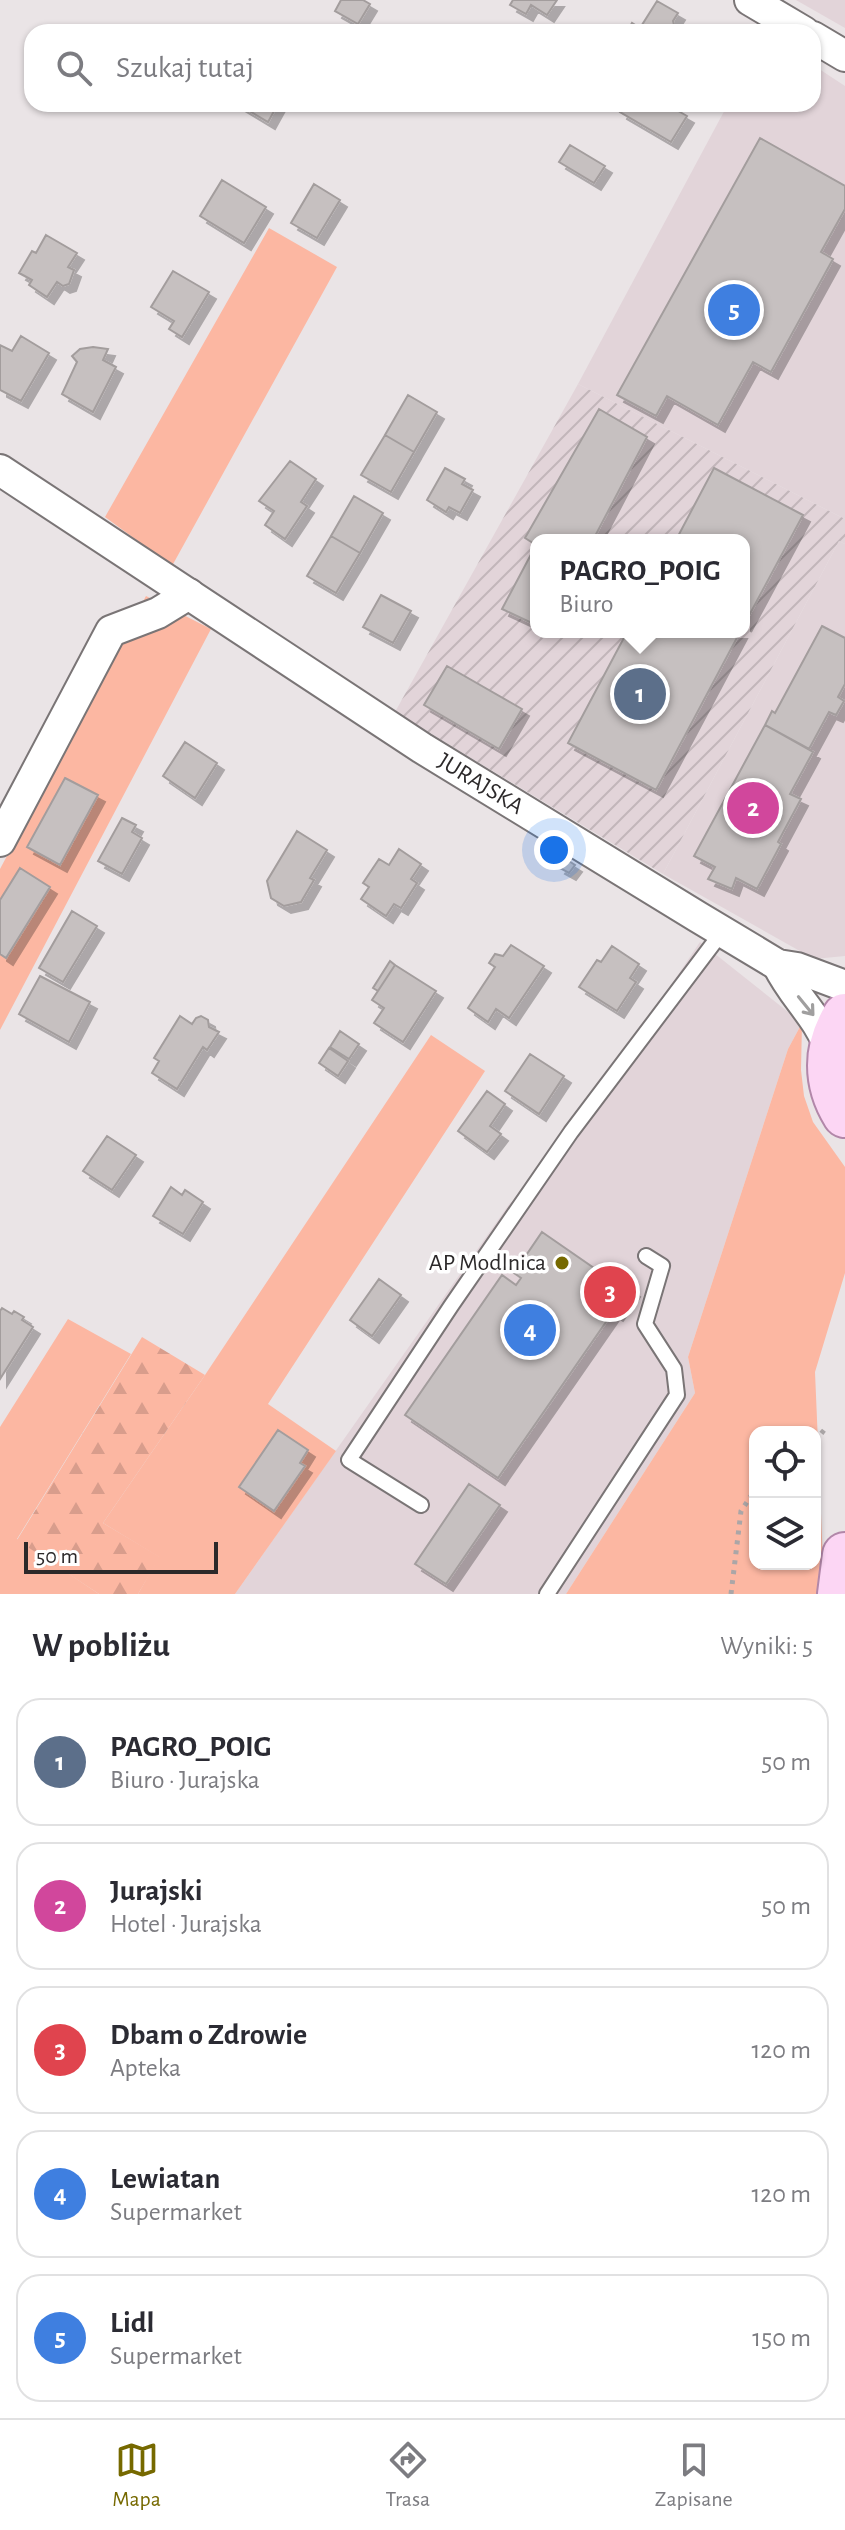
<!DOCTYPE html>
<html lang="pl">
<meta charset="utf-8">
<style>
:root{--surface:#fff;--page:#f2f2f3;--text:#2b2b33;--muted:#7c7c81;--line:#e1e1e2;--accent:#766900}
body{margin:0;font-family:"Alegreya Sans",sans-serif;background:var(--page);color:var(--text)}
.controls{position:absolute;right:24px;bottom:24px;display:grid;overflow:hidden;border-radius:16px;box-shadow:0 2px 6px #0004}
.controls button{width:72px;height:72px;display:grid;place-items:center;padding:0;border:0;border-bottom:2px solid var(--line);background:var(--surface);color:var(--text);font:40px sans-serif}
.scale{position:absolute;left:24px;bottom:20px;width:194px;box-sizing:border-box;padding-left:8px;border:4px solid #2c292a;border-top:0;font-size:22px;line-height:28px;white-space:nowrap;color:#2c292a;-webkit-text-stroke:6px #fff;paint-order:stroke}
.you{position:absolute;left:554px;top:850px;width:28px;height:28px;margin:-20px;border:6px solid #fff;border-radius:50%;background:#1a73e8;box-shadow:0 0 0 12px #1a73e833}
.badge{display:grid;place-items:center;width:52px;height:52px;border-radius:50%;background:var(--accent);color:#fff;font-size:26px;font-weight:700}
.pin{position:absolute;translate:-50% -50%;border:4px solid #fff;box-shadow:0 2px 8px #0006}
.popup{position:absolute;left:530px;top:534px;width:220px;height:104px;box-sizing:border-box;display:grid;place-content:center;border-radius:16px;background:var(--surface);filter:drop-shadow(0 2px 6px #0005);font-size:26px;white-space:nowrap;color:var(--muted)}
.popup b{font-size:30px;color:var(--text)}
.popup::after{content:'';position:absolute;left:50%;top:100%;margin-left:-16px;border:16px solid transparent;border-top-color:var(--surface)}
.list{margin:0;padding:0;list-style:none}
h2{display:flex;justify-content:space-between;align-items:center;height:104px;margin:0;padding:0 32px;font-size:34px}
h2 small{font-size:26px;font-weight:400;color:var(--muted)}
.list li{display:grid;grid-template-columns:52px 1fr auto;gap:24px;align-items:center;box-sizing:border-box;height:128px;margin:0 16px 16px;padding:0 16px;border:2px solid var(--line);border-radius:24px}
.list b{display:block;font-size:30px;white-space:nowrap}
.list p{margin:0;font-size:26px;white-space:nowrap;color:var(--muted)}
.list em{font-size:26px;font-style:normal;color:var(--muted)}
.icon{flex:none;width:44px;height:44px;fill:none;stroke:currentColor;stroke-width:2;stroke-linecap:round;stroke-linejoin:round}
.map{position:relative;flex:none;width:845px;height:1594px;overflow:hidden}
.search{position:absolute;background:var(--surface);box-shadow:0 2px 6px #0004;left:24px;right:24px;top:24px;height:88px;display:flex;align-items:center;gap:20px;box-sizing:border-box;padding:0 28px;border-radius:24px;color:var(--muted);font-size:30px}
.sheet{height:824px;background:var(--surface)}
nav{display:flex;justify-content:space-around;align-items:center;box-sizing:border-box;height:112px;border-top:2px solid var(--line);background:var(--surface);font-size:22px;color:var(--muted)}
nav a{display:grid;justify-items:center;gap:4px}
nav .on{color:var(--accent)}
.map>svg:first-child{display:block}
.built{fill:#e2d4d9}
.industrial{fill:url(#industrial-furrows);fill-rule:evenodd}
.grass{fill:#fcb7a2;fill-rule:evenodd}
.forest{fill:url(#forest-firs)}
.building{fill:#c6c0c0;stroke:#a39d9d;stroke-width:2;filter:url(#shadow)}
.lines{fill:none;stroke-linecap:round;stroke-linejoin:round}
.lane-casing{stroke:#7a7576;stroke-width:18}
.street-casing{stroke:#7a7576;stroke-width:34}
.primary-casing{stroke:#b287a9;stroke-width:48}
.path{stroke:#aba6a7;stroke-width:5;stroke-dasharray:4 6;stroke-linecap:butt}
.lane{stroke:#fff;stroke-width:14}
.street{stroke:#fff;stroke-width:30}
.primary{stroke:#fcd6f4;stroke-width:44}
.oneway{stroke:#a09f9f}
.poi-dot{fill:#766900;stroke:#fff;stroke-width:3}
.labels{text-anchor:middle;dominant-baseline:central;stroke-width:7;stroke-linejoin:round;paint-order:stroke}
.street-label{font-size:24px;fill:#2c292a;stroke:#fff}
.poi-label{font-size:24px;fill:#2c292a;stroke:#fff;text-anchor:end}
</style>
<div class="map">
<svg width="845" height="1594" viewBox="0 0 845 1594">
<defs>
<pattern id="industrial-furrows" width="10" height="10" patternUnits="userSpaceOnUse" patternTransform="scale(2)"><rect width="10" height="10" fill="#e2d4d9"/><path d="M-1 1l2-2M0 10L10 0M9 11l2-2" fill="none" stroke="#c2b6ba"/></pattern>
<pattern id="forest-firs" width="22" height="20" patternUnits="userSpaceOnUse" patternTransform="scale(2)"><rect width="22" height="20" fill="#fcb7a2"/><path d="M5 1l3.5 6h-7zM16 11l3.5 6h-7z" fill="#d89d8c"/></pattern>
<filter id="shadow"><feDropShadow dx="7" dy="7" stdDeviation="0" flood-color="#0004"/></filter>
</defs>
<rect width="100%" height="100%" fill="#eae4e6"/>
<path class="built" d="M 796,0 L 845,0 L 845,28 Z
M 813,65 L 845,86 L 845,519 L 578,384 L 728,104 L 813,104 Z
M 839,541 L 845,544 L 845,956 L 814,959 L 663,874 Z
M 700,942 L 802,1023 L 788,1049 L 688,1357 L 695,1393 L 566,1594 L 235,1594 L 510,1203 L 535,1187 Z"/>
<path class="industrial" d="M 578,384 L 845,519 L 845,544 L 839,541 L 663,874 L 395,712 ZM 536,540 L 744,540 L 744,632 L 536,632 Z"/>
<path class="grass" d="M 269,228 L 337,267 L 172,566 L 105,517 Z
M 146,596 L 211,629 L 0,1030 L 0,869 Z
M 802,1023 L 801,1070 L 804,1096 L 813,1122 L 845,1167 L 845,1273 L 815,1372 L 823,1561 L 819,1594 L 566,1594 L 695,1393 L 688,1357 L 788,1049 ZM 755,1432 L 815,1432 L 815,1564 L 755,1564 Z
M 431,1035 L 485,1071 L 268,1404 L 336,1451 L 235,1594 L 138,1594 L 159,1557 L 103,1523 L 205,1375 Z
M 68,1319 L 131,1354 L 17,1539 L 99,1594 L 0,1594 L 0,1427 Z"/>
<path class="forest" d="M 142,1337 L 205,1375 L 103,1523 L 160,1557 L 138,1594 L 99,1594 L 17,1540 Z"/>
<path class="building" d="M 341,0 L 363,0 L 370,4 L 358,24 L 335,11 Z
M 513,0 L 557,0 L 547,15 L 531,5 L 526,14 L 510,5 Z
M 657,1 L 678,13 L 673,21 L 675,29 L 680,32 L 627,32 L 632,23 L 640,28 Z
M 238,104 L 278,104 L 268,122 Z
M 624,104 L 666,104 L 687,116 L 671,142 L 620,112 Z
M 760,138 L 845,186 L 845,209 L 821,252 L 833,259 L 771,372 L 753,362 L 718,425 L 667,396 L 656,416 L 617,395 Z
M 570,145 L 605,166 L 594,183 L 559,162 Z
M 222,180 L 266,207 L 244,243 L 200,216 Z
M 314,184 L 340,200 L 317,238 L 291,223 Z
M 46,235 L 77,253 L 68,267 L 74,270 L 69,284 L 63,286 L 57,282 L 47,297 L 29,285 L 32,280 L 19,273 L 32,251 L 36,253 Z
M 173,271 L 209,292 L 182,337 L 169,329 L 174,321 L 151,307 Z
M 21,336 L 49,353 L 21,401 L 0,390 L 0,345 L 12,351 Z
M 93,347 L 108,349 L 103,360 L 116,367 L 93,412 L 62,394 L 77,362 L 72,356 L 80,349 Z
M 408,395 L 437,412 L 414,452 L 385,435 Z
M 599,409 L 647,437 L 593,540 L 536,540 L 536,545 L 525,538 Z
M 385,435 L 414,452 L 391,492 L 361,475 Z
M 290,461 L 316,479 L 301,502 L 307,506 L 285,539 L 265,525 L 274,511 L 259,501 Z
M 445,468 L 465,479 L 462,484 L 473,490 L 460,513 L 449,507 L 446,512 L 427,500 Z
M 714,468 L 803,515 L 744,625 L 744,540 L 676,540 Z
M 354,496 L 383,513 L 360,553 L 331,536 Z
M 331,536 L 360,553 L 336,593 L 307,576 Z
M 536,545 L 536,625 L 502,609 Z
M 381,595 L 411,611 L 393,643 L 363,627 Z
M 822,626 L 845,638 L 845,684 L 838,697 L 844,701 L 836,715 L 829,712 L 809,749 L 765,725 L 772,711 L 775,713 Z
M 627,632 L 740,632 L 656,790 L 568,743 Z
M 447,666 L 522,709 L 499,749 L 424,705 Z
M 765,725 L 813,752 L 790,794 L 801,799 L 778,842 L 781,844 L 757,889 L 736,878 L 732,889 L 708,879 L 715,867 L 694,856 Z
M 185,742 L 217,763 L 195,798 L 163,776 Z
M 65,778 L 98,795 L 60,865 L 27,847 Z
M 122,818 L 136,825 L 132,832 L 142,838 L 122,874 L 98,861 Z
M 297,831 L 327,850 L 310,878 L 314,880 L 301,902 L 284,906 L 271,898 L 267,881 Z
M 399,849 L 421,864 L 411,879 L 417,883 L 401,908 L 394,904 L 386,916 L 361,899 L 369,887 L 363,883 L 379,859 L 389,865 Z
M 564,858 L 575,865 L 569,873 L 558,867 Z
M 20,868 L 50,887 L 6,958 L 0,954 L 0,900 Z
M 72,911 L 97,926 L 63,982 L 39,968 Z
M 511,945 L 544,966 L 509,1018 L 496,1009 L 488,1022 L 468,1008 L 495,967 L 489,963 L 495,954 L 503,956 Z
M 612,946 L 639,964 L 630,978 L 636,982 L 617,1011 L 579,987 L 597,960 L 601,962 Z
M 390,961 L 395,965 L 378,991 L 373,988 Z
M 395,965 L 436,991 L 403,1042 L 374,1023 L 384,1008 L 372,1000 Z
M 40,976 L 90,1002 L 69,1042 L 19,1014 Z
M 180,1016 L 192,1024 L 196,1018 L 201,1016 L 208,1020 L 209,1027 L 219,1032 L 207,1050 L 203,1047 L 177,1089 L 152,1073 L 159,1061 L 154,1058 Z
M 340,1031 L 359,1044 L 349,1059 L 330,1047 Z
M 329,1048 L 348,1061 L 338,1076 L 319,1063 Z
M 530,1054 L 564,1076 L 539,1114 L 505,1091 Z
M 487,1091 L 505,1104 L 490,1126 L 501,1134 L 487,1152 L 458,1131 Z
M 107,1136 L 136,1155 L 112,1190 L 83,1171 Z
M 171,1187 L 182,1195 L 185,1190 L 203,1202 L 183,1234 L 153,1216 Z
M 542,1232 L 607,1277 L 609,1274 L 633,1290 L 616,1314 L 613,1312 L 498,1478 L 405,1415 L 502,1275 L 516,1285 L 521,1278 L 514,1273 Z
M 379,1279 L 401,1295 L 372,1336 L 350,1320 Z
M 2,1308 L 12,1314 L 14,1311 L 24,1317 L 22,1320 L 33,1327 L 0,1379 L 0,1311 Z
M 278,1430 L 308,1450 L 300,1463 L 305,1466 L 274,1511 L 239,1487 Z
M 469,1484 L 500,1505 L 446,1584 L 415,1564 Z"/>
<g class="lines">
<defs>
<path id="lane" d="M 421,1505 L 349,1460 L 451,1306 L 571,1132 L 722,932
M 547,1594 L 677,1395 L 674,1369 L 645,1324 L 662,1266 L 646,1256"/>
<g id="street">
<path d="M 750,0 L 804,32"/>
<path d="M 813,37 L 845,56"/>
<path id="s1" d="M 0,470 L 422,748 L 698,917 L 778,965 L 797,968 L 845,986"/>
<path d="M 0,841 L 111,631 L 158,613 L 189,594"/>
<path d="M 778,965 C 793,996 817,1015 830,1048"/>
</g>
<path id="primary" d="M 845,1016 C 825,1048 825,1083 845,1115
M 840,1594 L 845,1555"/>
</defs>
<use href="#lane" class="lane-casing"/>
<use href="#street" class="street-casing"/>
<use href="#primary" class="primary-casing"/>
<path class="path" d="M 815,1441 L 825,1429
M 731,1594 L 741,1511 L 755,1490"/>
<use href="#lane" class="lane"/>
<use href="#street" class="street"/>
<use href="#primary" class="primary"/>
</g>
<defs><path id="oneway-shaft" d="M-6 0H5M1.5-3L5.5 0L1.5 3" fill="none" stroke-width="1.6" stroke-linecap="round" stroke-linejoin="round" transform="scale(2)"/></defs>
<use class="oneway" href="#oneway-shaft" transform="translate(806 1006) rotate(51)"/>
<circle class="poi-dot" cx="562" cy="1263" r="8"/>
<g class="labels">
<g class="street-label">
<text stroke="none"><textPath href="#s1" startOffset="574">JURAJSKA</textPath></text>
</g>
<g class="poi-label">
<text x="546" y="1263">AP Modlnica</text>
</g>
</g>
</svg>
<div class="controls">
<button><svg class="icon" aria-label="locate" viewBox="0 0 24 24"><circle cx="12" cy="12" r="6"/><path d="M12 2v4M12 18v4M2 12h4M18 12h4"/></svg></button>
<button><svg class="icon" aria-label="layers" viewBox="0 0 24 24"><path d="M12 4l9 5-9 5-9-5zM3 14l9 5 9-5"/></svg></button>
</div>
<div class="scale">50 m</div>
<div class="you"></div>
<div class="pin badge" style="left:640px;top:694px;background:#5c6f8a">1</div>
<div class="popup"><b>PAGRO_POIG</b>Biuro</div>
<div class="pin badge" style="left:753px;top:808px;background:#d1479c">2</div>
<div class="pin badge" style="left:610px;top:1292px;background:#e0444e">3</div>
<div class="pin badge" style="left:530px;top:1330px;background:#3f7fe0">4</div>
<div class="pin badge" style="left:734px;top:310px;background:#3f7fe0">5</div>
<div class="search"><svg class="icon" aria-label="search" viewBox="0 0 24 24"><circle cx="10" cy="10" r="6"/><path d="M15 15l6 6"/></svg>Szukaj tutaj</div>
</div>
<section class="sheet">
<h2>W pobliżu<small>Wyniki: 5</small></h2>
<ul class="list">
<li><span class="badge" style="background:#5c6f8a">1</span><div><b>PAGRO_POIG</b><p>Biuro · Jurajska</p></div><em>50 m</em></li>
<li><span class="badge" style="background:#d1479c">2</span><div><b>Jurajski</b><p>Hotel · Jurajska</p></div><em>50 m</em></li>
<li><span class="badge" style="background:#e0444e">3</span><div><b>Dbam o Zdrowie</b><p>Apteka</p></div><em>120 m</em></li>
<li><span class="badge" style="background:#3f7fe0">4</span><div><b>Lewiatan</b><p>Supermarket</p></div><em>120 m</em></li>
<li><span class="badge" style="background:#3f7fe0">5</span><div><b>Lidl</b><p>Supermarket</p></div><em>150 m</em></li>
</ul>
</section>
<nav>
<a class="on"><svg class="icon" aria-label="map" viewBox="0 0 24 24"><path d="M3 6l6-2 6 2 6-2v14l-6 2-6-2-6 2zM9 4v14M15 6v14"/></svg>Mapa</a>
<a><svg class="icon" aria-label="directions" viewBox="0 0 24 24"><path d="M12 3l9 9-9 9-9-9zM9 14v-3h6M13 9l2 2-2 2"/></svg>Trasa</a>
<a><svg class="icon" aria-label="saved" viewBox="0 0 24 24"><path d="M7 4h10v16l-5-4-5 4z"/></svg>Zapisane</a>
</nav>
